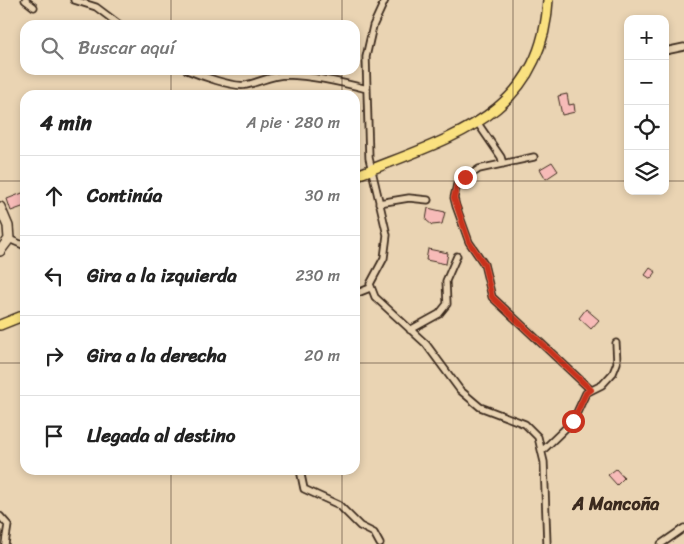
<!DOCTYPE html>
<html lang="es">
<meta charset="utf-8">
<style>
:root{--surface:#fff;--page:#f6f6f6;--text:#222;--muted:#767676;--line:#e0e0e0}
body{margin:0;font-family:Sriracha,sans-serif;background:var(--page);color:var(--text)}
.controls{position:absolute;right:15px;top:15px;display:grid;overflow:hidden;border-radius:10px;box-shadow:0 2px 8px #0003}
.controls button{width:45px;height:45px;display:grid;place-items:center;padding:0;border:0;border-bottom:1px solid var(--line);background:var(--surface);color:var(--text);font:25px sans-serif}
.stop{position:absolute;width:15px;height:15px;margin:-11px;border:4px solid #c8321e;border-radius:50%;background:#fff}
.stop.end{background:#c8321e;border-color:#fff;box-shadow:0 1px 5px #0008}
.list{margin:0;padding:0;list-style:none}
h2{display:flex;justify-content:space-between;align-items:center;height:65px;margin:0;padding:0 20px;font-size:21px}
h2 small{font-size:16px;font-weight:400;color:var(--muted)}
.list li{display:grid;grid-template-columns:32px 1fr auto;gap:15px;align-items:center;box-sizing:border-box;height:80px;padding:0 20px;border-top:1px solid var(--line)}
.list b{display:block;font-size:19px;white-space:nowrap}
.list em{font-size:16px;font-style:normal;color:var(--muted)}
.icon{flex:none;width:28px;height:28px;fill:none;stroke:currentColor;stroke-width:2;stroke-linecap:round;stroke-linejoin:round}
.map{position:relative;flex:none;width:684px;height:544px;overflow:hidden}
.search{position:absolute;background:var(--surface);box-shadow:0 2px 8px #0003;left:20px;top:20px;width:340px;height:55px;display:flex;align-items:center;gap:12px;box-sizing:border-box;padding:0 18px;border-radius:15px;color:var(--muted);font-size:19px}
.panel{position:absolute;background:var(--surface);box-shadow:0 2px 8px #0003;left:20px;top:90px;width:340px;height:385px;border-radius:15px}
.map>svg:first-child{display:block}
.building{fill:#f7bbb8;stroke:#3b2a1e}
.lines{fill:none;stroke-linecap:round;stroke-linejoin:round}
.minor-casing{stroke:#3b2a1e;stroke-width:9}
.secondary-casing{stroke:#3b2a1e;stroke-width:12}
.primary-casing{stroke:#3b2a1e;stroke-width:12}
.minor{stroke:#ead4b3;stroke-width:5.5}
.secondary{stroke:#ead4b3;stroke-width:9}
.primary{stroke:#fae180;stroke-width:9}
.route{stroke:#c8321e;stroke-width:6}
.grid{fill:none;stroke:#3b2a1e;stroke-width:1;stroke-opacity:0.55}
.labels{text-anchor:middle;dominant-baseline:central;stroke-width:4.5;stroke-linejoin:round;paint-order:stroke}
.neighbourhood-label{font-size:18px;font-weight:bold;fill:#3b2a1e;stroke:#ead4b3}
</style>
<div class="map">
<svg width="684" height="544" viewBox="0 0 684 544">
<rect width="100%" height="100%" fill="#ead4b3"/>
<filter id="ink" filterUnits="userSpaceOnUse"><feTurbulence type="fractalNoise" baseFrequency=".02" numOctaves="2"/><feDisplacementMap in="SourceGraphic" scale="10" xChannelSelector="R" yChannelSelector="G"/><feConvolveMatrix kernelMatrix="1 2 1 2 8 2 1 2 1" color-interpolation-filters="sRGB"/></filter>
<g filter="url(#ink)">
<path class="building" d="M 567,94 L 569,105 L 574,104 L 575,112 L 562,115 L 558,96 Z
M 552,162 L 558,171 L 546,179 L 540,169 Z
M 25,192 L 25,206 L 11,211 L 7,199 Z
M 428,208 L 445,212 L 442,224 L 432,225 L 426,220 Z
M 428,249 L 448,253 L 446,264 L 426,260 Z
M 650,268 L 656,272 L 651,279 L 645,275 Z
M 586,309 L 599,320 L 591,329 L 579,318 Z
M 616,469 L 624,478 L 617,485 L 608,475 Z"/>
<g class="lines">
<defs>
<path id="minor" d="M 25,0 L 34,7
M 74,0 L 96,7 L 120,25
M 385,0 L 373,26 L 366,57 L 369,158 L 387,235 L 384,258 L 370,284 L 375,297 L 426,344 L 460,390 L 480,407 L 525,424 L 538,437 L 544,462 L 547,544
M 665,51 L 684,47
M 187,70 C 199,75 234,88 246,85 C 260,82 272,75 287,75 C 314,76 341,82 367,89
M 477,122 L 501,157 L 503,164
M 534,157 L 479,169 L 457,184 L 454,198 L 456,206 L 469,242 L 484,264 L 492,297 L 591,390
M 379,203 L 409,198 L 428,200
M 9,239 L 25,246
M 355,294 L 370,288
M 410,330 L 439,314 L 447,304 L 446,281 L 457,256
M 542,451 L 573,421 L 586,393 L 602,385 L 613,373 L 617,363 L 616,343
M 300,470 L 304,489 L 339,505 L 360,526 L 374,533 L 380,544
M 0,516 L 8,525 L 5,544
M 661,544 L 684,528"/>
<path id="secondary" d="M 0,207 L 8,226 L 9,239 L 0,251"/>
<path id="primary" d="M 355,176 C 447,138 542,118 548,0
M 0,325 L 25,315"/>
</defs>
<use href="#minor" class="minor-casing"/>
<use href="#secondary" class="secondary-casing"/>
<use href="#primary" class="primary-casing"/>
<use href="#minor" class="minor"/>
<use href="#secondary" class="secondary"/>
<use href="#primary" class="primary"/>
</g>
</g>
<g class="lines" filter="url(#ink)">
<path class="route" d="M 465,177 L 457,184 L 454,198 L 469,242 L 484,264 L 492,297 L 591,390 L 586,393 L 573,421"/>
</g>
<path class="grid" d="M 171,0 L 171,25M 342,0 L 342,25M 513,0 L 513,544M 171,70 L 171,95M 342,70 L 342,95M 0,181 L 25,181M 355,181 L 628,181M 665,181 L 684,181M 0,363 L 25,363M 355,363 L 684,363M 171,470 L 171,544M 342,470 L 342,544"/>
<g class="labels">
<g class="neighbourhood-label">
<text x="616" y="504">A Mancoña</text>
</g>
</g>
</svg>
<div class="controls">
<button>+</button>
<button>−</button>
<button><svg class="icon" aria-label="locate" viewBox="0 0 24 24"><circle cx="12" cy="12" r="6"/><path d="M12 2v4M12 18v4M2 12h4M18 12h4"/></svg></button>
<button><svg class="icon" aria-label="layers" viewBox="0 0 24 24"><path d="M12 4l9 5-9 5-9-5zM3 14l9 5 9-5"/></svg></button>
</div>
<div class="stop" style="left:573px;top:421px"></div>
<div class="stop end" style="left:465px;top:177px"></div>
<div class="search"><svg class="icon" aria-label="search" viewBox="0 0 24 24"><circle cx="10" cy="10" r="6"/><path d="M15 15l6 6"/></svg>Buscar aquí</div>
<section class="panel">
<h2>4 min<small>A pie · 280 m</small></h2>
<ul class="list">
<li><svg class="icon" aria-label="ahead" viewBox="0 0 24 24"><path d="M12 20V5M6 11l6-6 6 6"/></svg><div><b>Continúa</b></div><em>30 m</em></li>
<li><svg class="icon" aria-label="left" viewBox="0 0 24 24"><path d="M17 20v-9H6M10 6l-5 5 5 5"/></svg><div><b>Gira a la izquierda</b></div><em>230 m</em></li>
<li><svg class="icon" aria-label="right" viewBox="0 0 24 24"><path d="M7 20v-9h11M14 6l5 5-5 5"/></svg><div><b>Gira a la derecha</b></div><em>20 m</em></li>
<li><svg class="icon" aria-label="arrive" viewBox="0 0 24 24"><path d="M6 21V4h12l-3 4 3 4H6"/></svg><div><b>Llegada al destino</b></div></li>
</ul>
</section>
</div>
